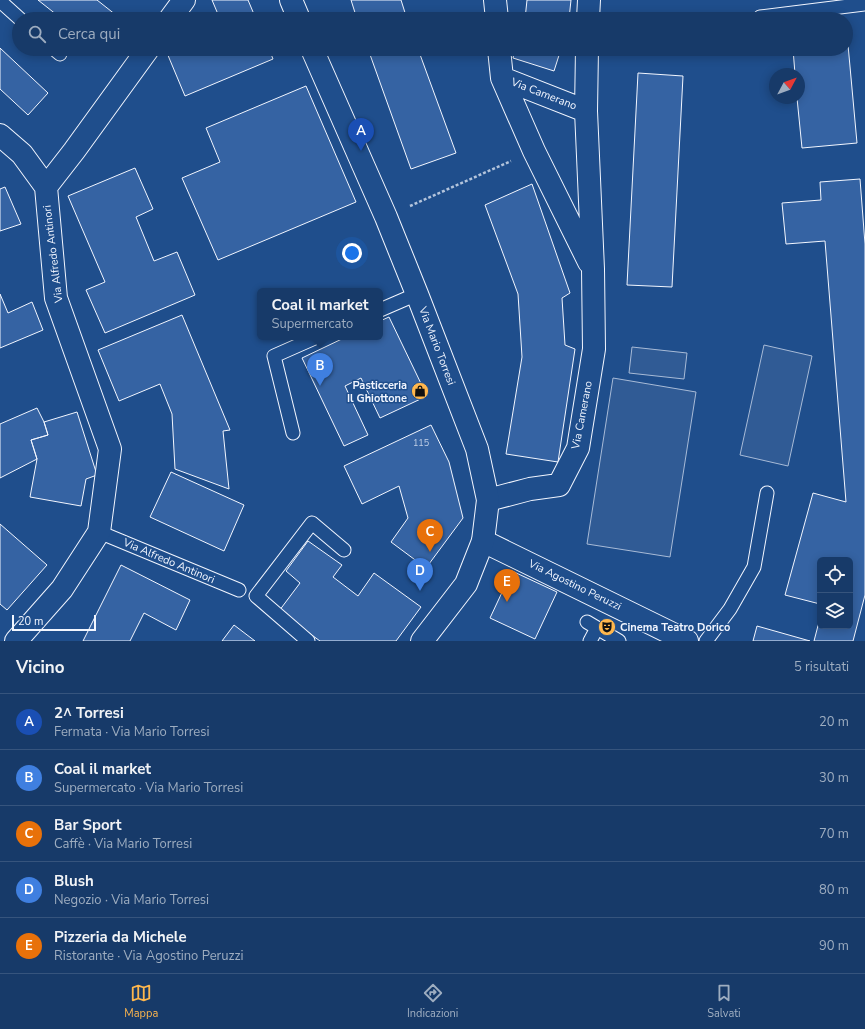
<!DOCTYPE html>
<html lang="it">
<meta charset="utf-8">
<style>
:root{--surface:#173a69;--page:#20416f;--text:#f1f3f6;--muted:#9eadc0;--line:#36547d;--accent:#ffb74d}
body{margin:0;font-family:"Nunito Sans",sans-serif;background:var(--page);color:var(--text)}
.controls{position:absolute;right:12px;bottom:12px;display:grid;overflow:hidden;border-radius:6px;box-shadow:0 2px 10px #0003}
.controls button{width:36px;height:36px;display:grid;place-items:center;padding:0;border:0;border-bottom:1px solid var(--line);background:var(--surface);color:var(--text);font:20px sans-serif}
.compass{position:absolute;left:769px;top:68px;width:36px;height:36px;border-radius:50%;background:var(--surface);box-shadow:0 2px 10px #0003;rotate:49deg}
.scale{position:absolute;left:12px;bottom:10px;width:84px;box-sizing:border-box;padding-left:4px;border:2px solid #f2f6ff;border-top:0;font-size:11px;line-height:14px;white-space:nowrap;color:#f2f6ff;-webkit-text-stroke:3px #1f4e8c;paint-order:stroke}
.you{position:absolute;left:352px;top:253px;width:14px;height:14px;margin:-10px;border:3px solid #fff;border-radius:50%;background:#1a73e8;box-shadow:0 0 0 6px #1a73e833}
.badge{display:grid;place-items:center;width:26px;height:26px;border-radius:50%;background:var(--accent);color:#fff;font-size:13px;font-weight:700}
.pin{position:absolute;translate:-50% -33px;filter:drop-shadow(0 1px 2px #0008)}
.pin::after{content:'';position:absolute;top:21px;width:14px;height:12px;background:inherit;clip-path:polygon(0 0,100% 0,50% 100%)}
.popup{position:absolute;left:257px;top:288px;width:126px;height:52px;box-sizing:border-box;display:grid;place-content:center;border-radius:6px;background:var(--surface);filter:drop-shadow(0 1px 3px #0005);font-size:13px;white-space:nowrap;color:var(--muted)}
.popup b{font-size:15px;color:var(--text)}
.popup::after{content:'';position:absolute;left:50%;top:100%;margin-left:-8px;border:8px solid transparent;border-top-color:var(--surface)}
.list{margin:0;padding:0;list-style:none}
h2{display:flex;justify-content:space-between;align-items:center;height:52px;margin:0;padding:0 16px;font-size:17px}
h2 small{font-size:13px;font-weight:400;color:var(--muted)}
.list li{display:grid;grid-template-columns:26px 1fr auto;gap:12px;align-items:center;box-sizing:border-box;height:56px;padding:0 16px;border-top:1px solid var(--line)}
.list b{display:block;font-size:15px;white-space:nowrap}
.list p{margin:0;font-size:13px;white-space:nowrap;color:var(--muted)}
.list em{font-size:13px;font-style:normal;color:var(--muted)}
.icon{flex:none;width:22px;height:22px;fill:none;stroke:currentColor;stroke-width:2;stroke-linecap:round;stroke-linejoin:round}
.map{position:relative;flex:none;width:865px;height:641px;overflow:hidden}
.search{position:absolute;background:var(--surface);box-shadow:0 2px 10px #0003;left:12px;right:12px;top:12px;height:44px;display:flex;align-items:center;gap:10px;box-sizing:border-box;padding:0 14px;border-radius:22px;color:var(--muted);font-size:15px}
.sheet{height:332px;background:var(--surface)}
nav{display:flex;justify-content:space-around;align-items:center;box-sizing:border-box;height:56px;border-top:1px solid var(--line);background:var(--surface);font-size:11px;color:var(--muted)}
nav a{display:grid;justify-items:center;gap:2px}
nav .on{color:var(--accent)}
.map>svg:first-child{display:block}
.built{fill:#305b95;stroke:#a8bbd7}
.building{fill:#3563a3;stroke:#f2f6ff}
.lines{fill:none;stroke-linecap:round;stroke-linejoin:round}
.lane-casing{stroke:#f2f6ff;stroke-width:15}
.street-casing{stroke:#f2f6ff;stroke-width:24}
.secondary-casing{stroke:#f2f6ff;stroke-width:24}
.path{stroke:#b3c4dc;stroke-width:2.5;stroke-dasharray:3 2;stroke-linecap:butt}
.lane{stroke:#1f4e8c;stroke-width:13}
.street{stroke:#1f4e8c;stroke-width:22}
.secondary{stroke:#1f4e8c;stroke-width:22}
.labels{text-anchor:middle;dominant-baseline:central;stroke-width:3;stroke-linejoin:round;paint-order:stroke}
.number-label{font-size:9px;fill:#c3d1e8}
.street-label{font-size:11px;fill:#f2f6ff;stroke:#1f4e8c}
.poi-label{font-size:11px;font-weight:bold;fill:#f2f6ff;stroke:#1f4e8c;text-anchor:end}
</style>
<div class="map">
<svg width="865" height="641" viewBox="0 0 865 641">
<rect width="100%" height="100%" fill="#1f4e8c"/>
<path class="built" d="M 764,345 L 812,356 L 788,466 L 740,455 Z
M 632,347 L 687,353 L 684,379 L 629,373 Z
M 613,378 L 696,392 L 670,557 L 587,544 Z"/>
<path class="building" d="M 38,0 L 97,0 L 121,19 L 62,19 Z
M 212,0 L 248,0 L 256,19 L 220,19 Z
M 351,0 L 401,0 L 407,19 L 357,19 Z
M 527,0 L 571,0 L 569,19 L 525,19 Z
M 846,23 L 857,143 L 802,148 L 797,98 L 799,98 L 799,74 L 795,74 L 793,49 L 846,49 Z
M 0,48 L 48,93 L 28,115 L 0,89 Z
M 177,49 L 269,49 L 273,59 L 185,96 L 167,53 Z
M 368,49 L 418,49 L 456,153 L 411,169 Z
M 515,49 L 561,49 L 554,71 L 513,58 Z
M 638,73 L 683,76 L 672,287 L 627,285 Z
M 306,86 L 356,202 L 218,260 L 182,178 L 220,162 L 206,128 Z
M 135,168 L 153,209 L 136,217 L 154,261 L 177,252 L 195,295 L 105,333 L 86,290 L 105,282 L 68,196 Z
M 860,179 L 865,244 L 865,595 L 853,641 L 814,641 L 820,618 L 820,626 L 850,626 L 850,560 L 820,560 L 820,604 L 785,595 L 813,493 L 846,502 L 825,241 L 786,244 L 782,203 L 821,200 L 820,182 Z
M 532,184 L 570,293 L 562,298 L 565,345 L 575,349 L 558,462 L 506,454 L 522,357 L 518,294 L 485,205 Z
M 5,187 L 21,224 L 0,231 L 0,189 Z
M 0,294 L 8,313 L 32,302 L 43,330 L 0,348 Z
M 182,315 L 230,430 L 223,431 L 229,489 L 175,469 L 172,414 L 160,384 L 119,401 L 98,350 Z
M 389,317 L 427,396 L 380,418 L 361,378 L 345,386 L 368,435 L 344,446 L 302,358 L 346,337 L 380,337 L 380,321 Z
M 37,408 L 44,422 L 48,435 L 31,440 L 37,459 L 0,478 L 0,424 Z
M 77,412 L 97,475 L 86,479 L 81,506 L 30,497 L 37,459 L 31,440 L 48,435 L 44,422 Z
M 431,425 L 449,462 L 463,518 L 426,568 L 391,542 L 408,518 L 399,486 L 362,504 L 344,466 Z
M 171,472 L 244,505 L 224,551 L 150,517 Z
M 0,524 L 47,565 L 7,610 L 0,604 Z
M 308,541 L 342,565 L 333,577 L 358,596 L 374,573 L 421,607 L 396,641 L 320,641 L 279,611 L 300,583 L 286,571 Z
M 121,565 L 190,600 L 176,630 L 144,613 L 130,641 L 83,641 Z
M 512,571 L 557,592 L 535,639 L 490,618 Z
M 234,625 L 255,641 L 222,641 Z
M 757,626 L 810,641 L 753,641 Z"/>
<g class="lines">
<defs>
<path id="lane" d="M 0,1 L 20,19
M 760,17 L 865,4
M 54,49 L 60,54
M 380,310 L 417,294
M 293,433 L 274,356 L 317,337
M 99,532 L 239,590
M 587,622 L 619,641
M 308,641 L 256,596 L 312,523 L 344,550
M 590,641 L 597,628
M 706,641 L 730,609 L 754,567 L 767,493"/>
<path id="street" d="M 495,0 L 497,19
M 170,19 L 184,0
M 588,19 L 589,0
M 499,49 L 502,78 L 534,151 L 589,262
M 586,111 L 587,49
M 0,135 L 22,154 L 46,187
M 488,500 L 530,489 L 559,485 L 578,448 L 594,349 L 593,269 L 586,111 L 502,78
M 483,541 L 687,641
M 16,641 L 62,589 L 99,532 L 110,449 L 56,298 L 46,187 L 74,151 L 148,49"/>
<path id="secondary" d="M 291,0 L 299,19
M 312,49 L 386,217 L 417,294 L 477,449 L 488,500 L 483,541 L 466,584 L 422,641"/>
</defs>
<use href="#lane" class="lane-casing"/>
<use href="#street" class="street-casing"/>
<use href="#secondary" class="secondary-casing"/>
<path class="path" d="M 410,206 L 511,161"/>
<use href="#lane" class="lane"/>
<use href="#street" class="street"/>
<use href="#secondary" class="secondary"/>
</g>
<defs>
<symbol id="shop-disc" viewBox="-11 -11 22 22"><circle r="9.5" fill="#ffb74d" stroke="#1f4e8c"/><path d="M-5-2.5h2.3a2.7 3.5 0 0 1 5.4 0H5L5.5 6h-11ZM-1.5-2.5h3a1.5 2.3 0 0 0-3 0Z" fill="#111"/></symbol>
<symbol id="theatre-disc" viewBox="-11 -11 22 22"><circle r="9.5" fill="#ffb74d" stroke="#1f4e8c"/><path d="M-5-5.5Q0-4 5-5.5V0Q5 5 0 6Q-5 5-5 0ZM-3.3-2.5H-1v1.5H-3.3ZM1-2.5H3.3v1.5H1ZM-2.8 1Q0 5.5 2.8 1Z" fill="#111"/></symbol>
</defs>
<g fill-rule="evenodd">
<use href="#shop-disc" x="410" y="381" width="20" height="20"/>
<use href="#theatre-disc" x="597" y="617" width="20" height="20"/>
</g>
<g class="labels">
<g class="number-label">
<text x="421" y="443">115</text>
</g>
<g class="street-label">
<text transform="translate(544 94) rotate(21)">Via Camerano</text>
<text transform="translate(53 254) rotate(-97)">Via Alfredo Antinori</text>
<text transform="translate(437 346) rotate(69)">Via Mario Torresi</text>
<text transform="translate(582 415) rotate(-79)">Via Camerano</text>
<text transform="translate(169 561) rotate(23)">Via Alfredo Antinori</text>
<text transform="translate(575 585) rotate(26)">Via Agostino Peruzzi</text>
</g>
<g class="poi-label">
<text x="407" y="385">Pasticceria<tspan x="407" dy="13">Il Ghiottone</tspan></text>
<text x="620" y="627" text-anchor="start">Cinema Teatro Dorico</text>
</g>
</g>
</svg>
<div class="controls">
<button><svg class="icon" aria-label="locate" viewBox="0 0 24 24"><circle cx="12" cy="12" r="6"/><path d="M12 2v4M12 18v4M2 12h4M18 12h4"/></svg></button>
<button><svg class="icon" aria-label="layers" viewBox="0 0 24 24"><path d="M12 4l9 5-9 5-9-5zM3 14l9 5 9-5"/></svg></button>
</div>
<svg class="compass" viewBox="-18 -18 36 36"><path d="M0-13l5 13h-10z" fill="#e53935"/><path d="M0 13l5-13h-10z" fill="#9eadc0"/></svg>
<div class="scale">20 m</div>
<div class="you"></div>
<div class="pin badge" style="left:361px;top:151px;background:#1a4fb4">A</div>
<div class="pin badge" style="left:320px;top:386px;background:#3f7fe0">B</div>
<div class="popup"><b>Coal il market</b>Supermercato</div>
<div class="pin badge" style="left:430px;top:552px;background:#e8710a">C</div>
<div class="pin badge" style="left:420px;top:591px;background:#3f7fe0">D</div>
<div class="pin badge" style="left:507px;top:602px;background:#e8710a">E</div>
<div class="search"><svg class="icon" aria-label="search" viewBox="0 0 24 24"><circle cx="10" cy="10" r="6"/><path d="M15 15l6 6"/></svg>Cerca qui</div>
</div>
<section class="sheet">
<h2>Vicino<small>5 risultati</small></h2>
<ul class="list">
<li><span class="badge" style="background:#1a4fb4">A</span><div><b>2^ Torresi</b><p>Fermata · Via Mario Torresi</p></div><em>20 m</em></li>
<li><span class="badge" style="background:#3f7fe0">B</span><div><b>Coal il market</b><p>Supermercato · Via Mario Torresi</p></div><em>30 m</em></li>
<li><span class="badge" style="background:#e8710a">C</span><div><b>Bar Sport</b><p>Caffè · Via Mario Torresi</p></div><em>70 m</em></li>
<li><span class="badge" style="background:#3f7fe0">D</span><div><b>Blush</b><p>Negozio · Via Mario Torresi</p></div><em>80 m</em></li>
<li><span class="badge" style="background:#e8710a">E</span><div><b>Pizzeria da Michele</b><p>Ristorante · Via Agostino Peruzzi</p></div><em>90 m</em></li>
</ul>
</section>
<nav>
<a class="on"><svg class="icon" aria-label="map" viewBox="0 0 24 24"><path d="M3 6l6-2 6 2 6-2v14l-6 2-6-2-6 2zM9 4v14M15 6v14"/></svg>Mappa</a>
<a><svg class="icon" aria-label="directions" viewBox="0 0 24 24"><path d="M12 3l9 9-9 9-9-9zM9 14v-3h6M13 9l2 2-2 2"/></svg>Indicazioni</a>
<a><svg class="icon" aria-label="saved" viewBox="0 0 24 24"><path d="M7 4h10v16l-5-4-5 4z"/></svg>Salvati</a>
</nav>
